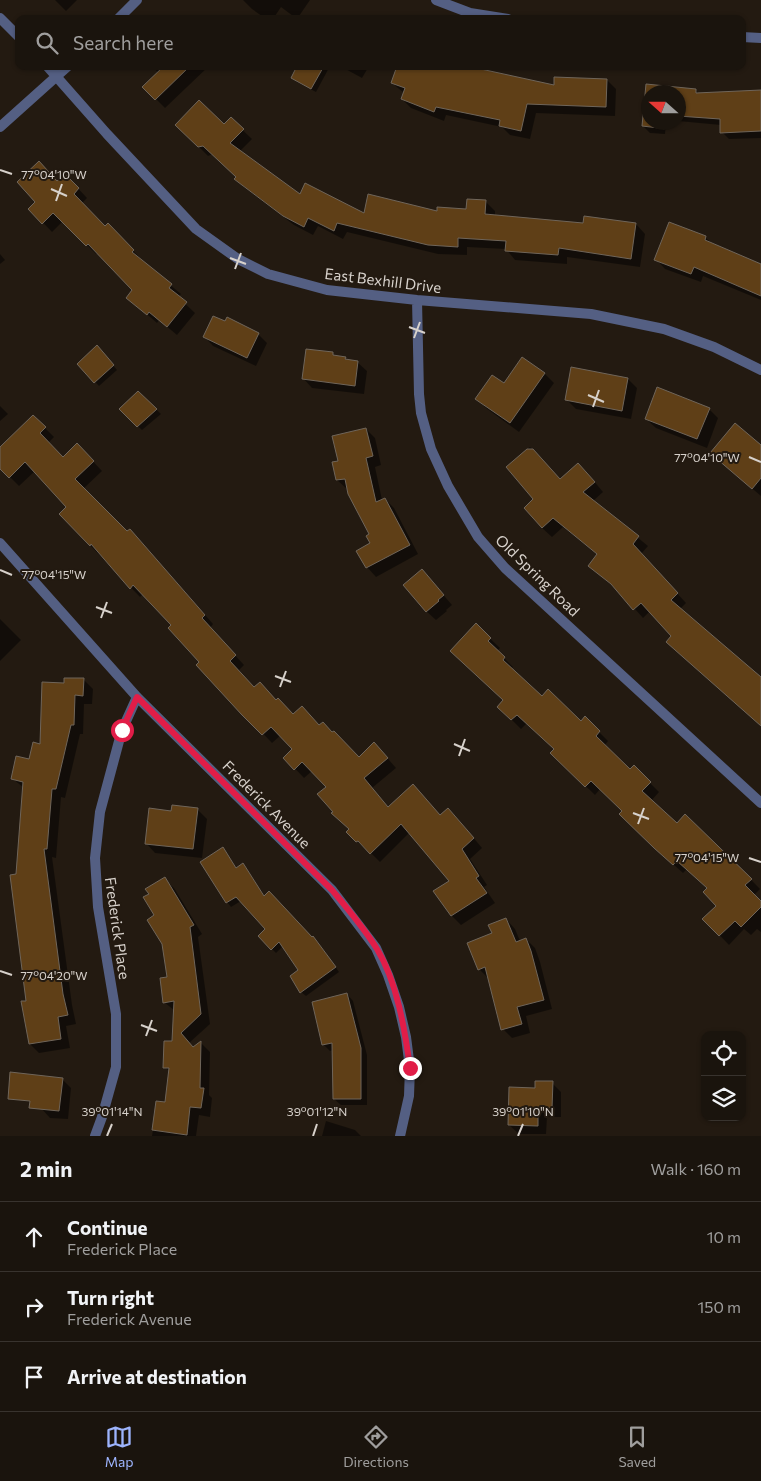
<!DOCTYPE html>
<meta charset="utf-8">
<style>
:root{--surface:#1a140d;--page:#231d16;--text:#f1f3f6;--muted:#9f9e9d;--line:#38332e;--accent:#9db4fd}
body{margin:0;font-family:Commissioner,sans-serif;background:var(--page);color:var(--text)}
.controls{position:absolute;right:15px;bottom:15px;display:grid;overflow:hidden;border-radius:10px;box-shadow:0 1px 4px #0004}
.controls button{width:45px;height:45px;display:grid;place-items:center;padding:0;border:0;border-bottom:1px solid var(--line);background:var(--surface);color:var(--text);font:25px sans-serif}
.compass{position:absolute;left:641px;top:85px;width:45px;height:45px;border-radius:50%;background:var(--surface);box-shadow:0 1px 4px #0004;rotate:291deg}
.stop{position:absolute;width:15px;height:15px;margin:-11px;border:4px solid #e11d48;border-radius:50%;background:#fff}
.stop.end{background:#e11d48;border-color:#fff;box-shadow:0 1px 5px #0008}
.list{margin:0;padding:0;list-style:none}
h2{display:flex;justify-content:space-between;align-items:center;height:65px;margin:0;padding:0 20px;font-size:21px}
h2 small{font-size:16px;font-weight:400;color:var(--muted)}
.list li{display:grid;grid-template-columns:32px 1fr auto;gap:15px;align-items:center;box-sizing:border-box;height:70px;padding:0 20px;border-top:1px solid var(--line)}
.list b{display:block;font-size:19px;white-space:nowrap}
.list p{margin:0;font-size:16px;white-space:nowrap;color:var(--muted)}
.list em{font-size:16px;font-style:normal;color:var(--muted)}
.icon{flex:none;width:28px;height:28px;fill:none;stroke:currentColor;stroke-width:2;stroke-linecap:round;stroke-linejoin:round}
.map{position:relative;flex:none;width:761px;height:1136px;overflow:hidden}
.search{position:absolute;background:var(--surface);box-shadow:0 1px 4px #0004;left:15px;right:15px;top:15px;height:55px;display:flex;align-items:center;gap:12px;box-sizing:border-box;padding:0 18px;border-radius:10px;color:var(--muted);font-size:19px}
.sheet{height:275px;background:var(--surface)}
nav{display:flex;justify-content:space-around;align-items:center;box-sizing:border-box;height:70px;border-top:1px solid var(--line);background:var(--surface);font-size:14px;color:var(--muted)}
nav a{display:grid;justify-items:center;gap:2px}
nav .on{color:var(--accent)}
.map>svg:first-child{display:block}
.shadow{fill:#0007}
.building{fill:#5f3f17;stroke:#6f655a}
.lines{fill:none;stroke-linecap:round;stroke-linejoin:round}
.street{stroke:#545f83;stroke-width:10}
.route{stroke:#e11d48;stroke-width:6}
.ticks{fill:none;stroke:#d7d1cb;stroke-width:2}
.labels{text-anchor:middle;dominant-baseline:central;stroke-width:4;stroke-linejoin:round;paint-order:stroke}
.street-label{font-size:15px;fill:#d7d1cb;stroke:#231a11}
.ticks-label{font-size:12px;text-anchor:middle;fill:#d7d1cb;stroke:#231a11;stroke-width:4;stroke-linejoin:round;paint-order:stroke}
</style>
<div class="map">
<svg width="761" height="1136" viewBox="0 0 761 1136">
<rect width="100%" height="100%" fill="#231a11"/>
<path class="shadow" d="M 55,0 L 77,0 L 66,11 Z
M 243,0 L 310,0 L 297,19 L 281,7 L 273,19 L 266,19 L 252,9 Z
M 153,66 L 209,66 L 165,108 L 144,87 L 158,73 Z
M 299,66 L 330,66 L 316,92 L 297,82 L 293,77 Z
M 340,66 L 369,66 L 362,78 Z
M 607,80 L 616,89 L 615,116 L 536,113 L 530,139 L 510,135 L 502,127 L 446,115 L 444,121 L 411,108 L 402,99 L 404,93 L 392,83 L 555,87 Z
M 647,86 L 696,90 L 699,94 L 761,91 L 761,138 L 729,139 L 722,132 L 721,125 L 678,121 L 678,92 L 648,92 L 648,122 L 666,122 L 665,134 L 650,133 L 643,126 Z
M 231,119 L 252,139 L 240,151 L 300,196 L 364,215 L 468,210 L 486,202 L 495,211 L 495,216 L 584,224 L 636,224 L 645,234 L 640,267 L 567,257 L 567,264 L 515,260 L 506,249 L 467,247 L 467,255 L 438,254 L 347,232 L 343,239 L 318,226 L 313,235 L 294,225 L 245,188 L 236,179 L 237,177 L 213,154 L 208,156 L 177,125 L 224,126 Z
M 58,182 L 74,184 L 87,198 L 82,203 L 105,228 L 108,225 L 142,260 L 142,261 L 181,294 L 178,297 L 195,313 L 177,335 L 159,320 L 157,323 L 127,297 L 133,290 L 98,253 L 96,254 L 63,221 L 52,232 L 30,209 Z
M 705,237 L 712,244 L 761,265 L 761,300 L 703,276 L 701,282 L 665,269 L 656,259 Z
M 0,254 L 5,260 L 0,264 Z
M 258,334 L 267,343 L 256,366 L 213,346 L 204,336 Z
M 101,352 L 117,370 L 99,386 L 83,369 Z
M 332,354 L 336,357 L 357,362 L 367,371 L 364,394 L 312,388 L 303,378 Z
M 522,358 L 545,374 L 554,383 L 519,432 L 486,408 L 477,398 L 504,384 Z
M 628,379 L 637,388 L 631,419 L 576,409 L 567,400 Z
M 138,392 L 161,414 L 142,430 L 120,409 Z
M 0,406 L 8,414 L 0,421 Z
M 709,409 L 718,418 L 707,448 L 656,428 L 646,419 Z
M 33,416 L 54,437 L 48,443 L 63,458 L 86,454 L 102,471 L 83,489 L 127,533 L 139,539 L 213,624 L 210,628 L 244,665 L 239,670 L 255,688 L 277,701 L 293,715 L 320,726 L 359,759 L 383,753 L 396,768 L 372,788 L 389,808 L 440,816 L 448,809 L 457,818 L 482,848 L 470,859 L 487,885 L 484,887 L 495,903 L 461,925 L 452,916 L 435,891 L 451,881 L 410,832 L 380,862 L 368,850 L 366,850 L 348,832 L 350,829 L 335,812 L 327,787 L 312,771 L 304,778 L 285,758 L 294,750 L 281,735 L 272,743 L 198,665 L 201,662 L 173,626 L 143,594 L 140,597 L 60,514 L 68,507 L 35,471 L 19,486 L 0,467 L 0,446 L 1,447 Z
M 366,429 L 375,438 L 381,465 L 375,467 L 382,500 L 385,499 L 394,508 L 418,554 L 376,577 L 367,567 L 371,544 L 371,534 L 349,489 L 347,489 L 337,480 L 333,463 L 339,462 Z
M 761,446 L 761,496 L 721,462 Z
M 530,447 L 560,480 L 588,474 L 603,492 L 593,501 L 648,546 L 641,554 L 686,603 L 680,609 L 761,679 L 761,725 L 650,611 L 643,618 L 618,590 L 589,566 L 598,555 L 563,527 L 552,537 L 542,528 L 535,499 L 507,467 Z
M 422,570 L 452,605 L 446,610 L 447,611 L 436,620 L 426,611 Z
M 0,619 L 21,640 L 0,661 Z
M 476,625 L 500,648 L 497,651 L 513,667 L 511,669 L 542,698 L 581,722 L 585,718 L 608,741 L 604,746 L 630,771 L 634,767 L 659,792 L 651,801 L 677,825 L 722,850 L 760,889 L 754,895 L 761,903 L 761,932 L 757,929 L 751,935 L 744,929 L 729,945 L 704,919 L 717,906 L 708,889 L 687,869 L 683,873 L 665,857 L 624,811 L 600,789 L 595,795 L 561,762 L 555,749 L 527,723 L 521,729 L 508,716 L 504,700 Z
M 84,680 L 93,689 L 92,704 L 84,704 L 83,734 L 80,734 L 65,798 L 61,797 L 56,858 L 52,857 L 72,1005 L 76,1024 L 66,1026 L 70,1048 L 39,1053 L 30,1044 L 17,875 L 24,788 L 13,779 L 30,760 L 41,745 L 65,684 Z
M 197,809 L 207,819 L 202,858 L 155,853 L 146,843 Z
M 227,853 L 237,869 L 243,865 L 247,869 L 265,897 L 312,939 L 313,938 L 318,942 L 339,972 L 306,996 L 301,992 L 300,970 L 283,946 L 276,953 L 272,949 L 267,929 L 241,901 L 231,907 L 227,902 L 201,862 Z
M 164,879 L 174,888 L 202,934 L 198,937 L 210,1024 L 189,1043 L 194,1048 L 201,1043 L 210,1052 L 209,1095 L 212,1098 L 210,1117 L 199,1115 L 196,1136 L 152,1136 L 157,1103 L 166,1104 L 170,1072 L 165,1067 L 174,1042 L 175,1011 L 164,1002 L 168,978 L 163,944 L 150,895 Z
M 506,919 L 515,929 L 520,941 L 526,939 L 535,948 L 540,962 L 552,1009 L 526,1016 L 530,1033 L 512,1038 L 503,1029 L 488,978 L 479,969 L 493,934 Z
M 347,994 L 353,1001 L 367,1055 L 367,1105 L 341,1105 L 334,1099 L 333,1050 L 330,1051 L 324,1045 L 313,1003 Z
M 62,1079 L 71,1088 L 68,1119 L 50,1118 L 41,1108 Z
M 552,1083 L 561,1092 L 561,1117 L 547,1117 L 546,1134 L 519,1134 L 509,1125 L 537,1089 Z
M 326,1121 L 355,1130 L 361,1136 L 322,1136 Z"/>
<path class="building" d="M 164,66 L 190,66 L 155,100 L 142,87 Z
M 297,66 L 324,66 L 311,89 L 291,78 Z
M 397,66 L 467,66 L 554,85 L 554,77 L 607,79 L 606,107 L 527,104 L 521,131 L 499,126 L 500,120 L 436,107 L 434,112 L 401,99 L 405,88 L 391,83 Z
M 646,84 L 696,89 L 696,93 L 761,90 L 761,131 L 720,133 L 720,119 L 678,116 L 678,92 L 648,92 L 648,122 L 659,122 L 659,128 L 642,126 Z
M 199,100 L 224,124 L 231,117 L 244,129 L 230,143 L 300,194 L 305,183 L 364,213 L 368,194 L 437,211 L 437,207 L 466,209 L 467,199 L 486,200 L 485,214 L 583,223 L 584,216 L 636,223 L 631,259 L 559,248 L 558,255 L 505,251 L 506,241 L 458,238 L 458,247 L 428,245 L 337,223 L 334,231 L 308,218 L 304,227 L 283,216 L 234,179 L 236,177 L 203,146 L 198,147 L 175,125 Z
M 39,161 L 57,181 L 65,174 L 79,188 L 74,194 L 105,226 L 108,223 L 134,250 L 132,252 L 172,284 L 169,288 L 187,302 L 167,327 L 149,312 L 147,315 L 126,298 L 132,290 L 88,244 L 86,246 L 53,213 L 42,224 L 28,209 L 35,202 L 17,182 Z
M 669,222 L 706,236 L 705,240 L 761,264 L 761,296 L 694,267 L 691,274 L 654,260 Z
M 213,316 L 225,321 L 227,317 L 259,333 L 247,358 L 203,337 Z
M 97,345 L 114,365 L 94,383 L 77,364 Z
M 306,349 L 333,352 L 333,355 L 346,357 L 345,359 L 358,361 L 355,386 L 302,379 Z
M 522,357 L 545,373 L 510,423 L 475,399 L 492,375 L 504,383 Z
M 571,367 L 628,378 L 622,411 L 565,400 Z
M 657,387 L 710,408 L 697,439 L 645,419 Z
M 138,391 L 157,409 L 137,427 L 119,409 Z
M 33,415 L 46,427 L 40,433 L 63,457 L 77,443 L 94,461 L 75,479 L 127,531 L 130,529 L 205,615 L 202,618 L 236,655 L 230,661 L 254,687 L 260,682 L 276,700 L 278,698 L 293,714 L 302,706 L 319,725 L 323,722 L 332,732 L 334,731 L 359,757 L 374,742 L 388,758 L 364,778 L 388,807 L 413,784 L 440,815 L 448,808 L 474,838 L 462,849 L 479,876 L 476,878 L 487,893 L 451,916 L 433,891 L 449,881 L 401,824 L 370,854 L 358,841 L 356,842 L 346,832 L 349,829 L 331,813 L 333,812 L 317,794 L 326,787 L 302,762 L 294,770 L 283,758 L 292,749 L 271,727 L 262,735 L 242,715 L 196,665 L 199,662 L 168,628 L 171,625 L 133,585 L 130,589 L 91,544 L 90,546 L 59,514 L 66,507 L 25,462 L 9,478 L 0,469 L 0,447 Z
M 735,423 L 761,445 L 761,478 L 752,489 L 710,453 Z
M 366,428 L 373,456 L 366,458 L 376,502 L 385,498 L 410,545 L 366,568 L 356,551 L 370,543 L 366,536 L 369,534 L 348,494 L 345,479 L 336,480 L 332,462 L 338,461 L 332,436 Z
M 527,449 L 533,449 L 560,479 L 578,463 L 595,482 L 583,492 L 639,536 L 633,544 L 678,593 L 671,600 L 761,677 L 761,726 L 666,642 L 671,636 L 641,603 L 633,610 L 611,584 L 588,566 L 597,554 L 553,518 L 542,528 L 524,508 L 533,499 L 506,467 Z
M 422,569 L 444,595 L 438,600 L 439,601 L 426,612 L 403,585 Z
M 476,623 L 491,638 L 488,641 L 505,657 L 503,660 L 542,696 L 548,689 L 581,721 L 585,716 L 600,731 L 596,736 L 630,769 L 634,765 L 651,782 L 642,791 L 677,823 L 685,814 L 752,879 L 745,885 L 761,901 L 761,907 L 741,927 L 735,921 L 719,936 L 702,919 L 716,906 L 703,892 L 707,888 L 677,861 L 673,865 L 654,848 L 619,814 L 622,811 L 591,781 L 585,787 L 550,753 L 554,749 L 517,715 L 511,720 L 497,707 L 503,700 L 450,651 Z
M 64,678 L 84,678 L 83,696 L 75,695 L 74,725 L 71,725 L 56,789 L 52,789 L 47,849 L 44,849 L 63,994 L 68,1015 L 58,1017 L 61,1039 L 29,1044 L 21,1001 L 26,1001 L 10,875 L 16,874 L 23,782 L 11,779 L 16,756 L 29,759 L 33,742 L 40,744 L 42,682 L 64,683 Z
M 172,805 L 198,808 L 193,849 L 145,844 L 149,808 L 171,811 Z
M 223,847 L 236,868 L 243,863 L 264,896 L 269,891 L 312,937 L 313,936 L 336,967 L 300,993 L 290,976 L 298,970 L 279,942 L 271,950 L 258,936 L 265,929 L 236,897 L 226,903 L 200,862 Z
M 165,877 L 194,925 L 190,927 L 201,1014 L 181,1033 L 193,1047 L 201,1041 L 200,1088 L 204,1088 L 201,1108 L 190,1107 L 187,1135 L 152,1130 L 156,1101 L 165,1102 L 169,1068 L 163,1068 L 164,1041 L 172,1041 L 174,1001 L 163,1003 L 160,978 L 167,977 L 162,944 L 147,920 L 154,915 L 143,897 L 149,894 L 145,889 Z
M 506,918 L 516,942 L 526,938 L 531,951 L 544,1000 L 517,1007 L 522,1024 L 501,1030 L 485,967 L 478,970 L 467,943 L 492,933 L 488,925 Z
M 347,993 L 361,1048 L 361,1099 L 333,1099 L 332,1043 L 322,1045 L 312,1002 Z
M 10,1072 L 63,1078 L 59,1111 L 29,1108 L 30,1101 L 8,1099 Z
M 535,1081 L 553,1081 L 552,1108 L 538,1108 L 538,1126 L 508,1125 L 509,1087 L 535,1088 Z"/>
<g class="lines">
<path class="street" d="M 436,0 L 470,13 L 508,19
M 0,18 L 19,37
M 118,19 L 137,0
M 742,37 L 761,38
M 47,66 L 107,134 L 196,229 L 238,259 L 268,274 L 327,290 L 417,300 L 591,314 L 664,329 L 714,347 L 761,370
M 0,127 L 68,66
M 417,300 L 419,394 L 421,413 L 431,449 L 448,486 L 478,537 L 505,568 L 761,803
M 0,543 L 137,697 L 332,890 L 376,948 L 388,975 L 399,1007 L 406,1037 L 410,1068 L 409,1096 L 400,1136
M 95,1136 L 102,1117 L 116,1067 L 116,1014 L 98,907 L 95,858 L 100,812 L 122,730 L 137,697"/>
</g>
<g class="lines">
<path class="route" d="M 122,730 L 137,697 L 332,890 C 348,909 364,928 377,949 C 397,982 405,1030 410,1068"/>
</g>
<path class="ticks" d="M 0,170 L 12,174M 51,189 L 67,196M 56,201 L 62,184M 230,258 L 246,264M 235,269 L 241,253M 409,327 L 425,333M 414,338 L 420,322M 588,395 L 604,402M 593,407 L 599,390M 749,457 L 761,462M 0,570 L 12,575M 96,607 L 112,613M 101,618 L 107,602M 275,676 L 291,682M 280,687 L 286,671M 454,744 L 470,751M 459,756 L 465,739M 633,813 L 649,819M 638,824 L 644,808M 749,858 L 761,862M 0,971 L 12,975M 141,1025 L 157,1031M 146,1036 L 152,1020M 107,1136 L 112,1124M 313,1136 L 317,1124M 518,1136 L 523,1124"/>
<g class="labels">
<g class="street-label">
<text transform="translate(383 280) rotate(7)">East Bexhill Drive</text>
<text transform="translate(538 575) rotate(44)">Old Spring Road</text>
<text transform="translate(267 804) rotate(45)">Frederick Avenue</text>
<text transform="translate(118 928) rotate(82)">Frederick Place</text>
</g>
</g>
<g class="ticks-label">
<text x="54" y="179">77°04'10"W</text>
<text x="707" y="462">77°04'10"W</text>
<text x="54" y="579">77°04'15"W</text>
<text x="707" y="862">77°04'15"W</text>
<text x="54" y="980">77°04'20"W</text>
<text x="112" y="1116">39°01'14"N</text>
<text x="317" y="1116">39°01'12"N</text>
<text x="523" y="1116">39°01'10"N</text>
</g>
</svg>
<div class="controls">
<button><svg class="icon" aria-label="locate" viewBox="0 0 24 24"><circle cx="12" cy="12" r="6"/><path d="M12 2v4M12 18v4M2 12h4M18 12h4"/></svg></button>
<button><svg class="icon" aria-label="layers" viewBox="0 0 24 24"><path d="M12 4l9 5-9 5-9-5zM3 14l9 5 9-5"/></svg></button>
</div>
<svg class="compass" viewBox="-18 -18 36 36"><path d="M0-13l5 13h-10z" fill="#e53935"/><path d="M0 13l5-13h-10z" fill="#9f9e9d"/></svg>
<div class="stop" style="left:122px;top:730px"></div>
<div class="stop end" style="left:410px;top:1068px"></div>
<div class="search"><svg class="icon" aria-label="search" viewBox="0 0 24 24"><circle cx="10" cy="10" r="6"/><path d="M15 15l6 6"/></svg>Search here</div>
</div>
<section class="sheet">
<h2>2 min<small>Walk · 160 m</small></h2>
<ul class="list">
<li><svg class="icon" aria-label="ahead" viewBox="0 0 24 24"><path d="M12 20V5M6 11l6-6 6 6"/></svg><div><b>Continue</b><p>Frederick Place</p></div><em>10 m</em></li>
<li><svg class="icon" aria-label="right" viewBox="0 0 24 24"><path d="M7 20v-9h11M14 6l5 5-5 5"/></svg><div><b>Turn right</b><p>Frederick Avenue</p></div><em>150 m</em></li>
<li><svg class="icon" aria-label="arrive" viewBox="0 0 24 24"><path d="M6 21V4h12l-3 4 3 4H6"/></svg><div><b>Arrive at destination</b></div></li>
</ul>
</section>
<nav>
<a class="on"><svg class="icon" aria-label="map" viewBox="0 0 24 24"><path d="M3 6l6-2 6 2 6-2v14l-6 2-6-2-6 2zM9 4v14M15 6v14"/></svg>Map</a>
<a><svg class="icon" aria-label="directions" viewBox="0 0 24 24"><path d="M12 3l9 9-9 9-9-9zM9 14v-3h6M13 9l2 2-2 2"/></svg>Directions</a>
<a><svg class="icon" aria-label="saved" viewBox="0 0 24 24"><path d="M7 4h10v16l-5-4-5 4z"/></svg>Saved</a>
</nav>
